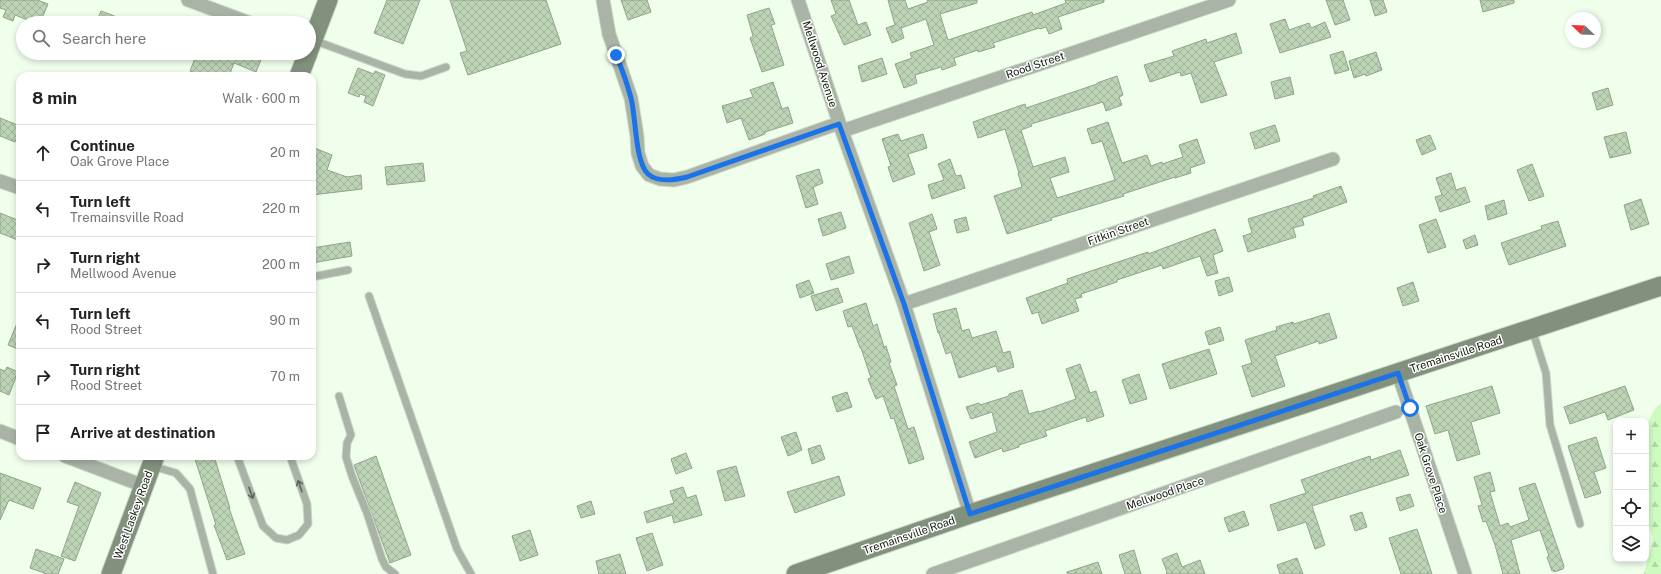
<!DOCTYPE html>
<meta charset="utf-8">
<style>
:root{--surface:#fff;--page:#f2f2f2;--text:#222;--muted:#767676;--line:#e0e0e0}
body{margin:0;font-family:"Public Sans",sans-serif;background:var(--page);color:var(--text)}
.controls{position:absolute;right:12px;bottom:12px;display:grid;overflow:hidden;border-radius:8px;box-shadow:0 2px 6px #0003}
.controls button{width:36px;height:36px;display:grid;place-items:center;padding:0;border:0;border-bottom:1px solid var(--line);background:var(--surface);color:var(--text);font:20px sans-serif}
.compass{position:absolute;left:1565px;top:12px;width:36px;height:36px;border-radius:50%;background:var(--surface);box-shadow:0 2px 6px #0003;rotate:293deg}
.stop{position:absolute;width:12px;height:12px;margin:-9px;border:3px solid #1a73e8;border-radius:50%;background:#fff}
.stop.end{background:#1a73e8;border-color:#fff;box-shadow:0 1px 4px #0008}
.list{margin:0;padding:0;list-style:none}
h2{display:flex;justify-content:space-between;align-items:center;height:52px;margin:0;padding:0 16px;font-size:17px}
h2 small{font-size:13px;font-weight:400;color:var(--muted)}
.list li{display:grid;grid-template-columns:26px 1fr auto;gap:12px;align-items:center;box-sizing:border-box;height:56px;padding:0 16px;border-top:1px solid var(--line)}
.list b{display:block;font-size:15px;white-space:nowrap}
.list p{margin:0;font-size:13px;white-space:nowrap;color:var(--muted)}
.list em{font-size:13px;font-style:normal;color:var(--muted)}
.icon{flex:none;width:22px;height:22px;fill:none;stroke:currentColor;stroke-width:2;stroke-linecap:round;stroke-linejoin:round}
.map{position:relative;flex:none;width:1661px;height:574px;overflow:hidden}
.search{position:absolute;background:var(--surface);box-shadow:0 2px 6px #0003;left:16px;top:16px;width:300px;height:44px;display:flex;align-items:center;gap:10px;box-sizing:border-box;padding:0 14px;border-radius:22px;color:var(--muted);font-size:15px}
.panel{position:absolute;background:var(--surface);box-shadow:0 2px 6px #0003;left:16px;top:72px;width:300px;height:388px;border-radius:12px}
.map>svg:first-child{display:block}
.forest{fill:url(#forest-firs)}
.building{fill:url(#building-cross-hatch);stroke:#8fa589}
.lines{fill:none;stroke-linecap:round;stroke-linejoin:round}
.lane-casing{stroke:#ccdac9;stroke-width:9}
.street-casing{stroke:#ccdac9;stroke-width:15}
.secondary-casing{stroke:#ccdac9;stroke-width:21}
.lane{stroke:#a9b3a6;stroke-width:7}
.street{stroke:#a9b3a6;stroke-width:13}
.secondary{stroke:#82907e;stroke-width:19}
.oneway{stroke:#5e665a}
.route{stroke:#1a73e8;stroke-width:5}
.labels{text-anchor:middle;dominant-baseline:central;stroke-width:3;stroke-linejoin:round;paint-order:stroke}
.street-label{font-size:11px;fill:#121a0f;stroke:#fff}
</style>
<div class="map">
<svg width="1661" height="574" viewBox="0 0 1661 574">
<defs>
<pattern id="forest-firs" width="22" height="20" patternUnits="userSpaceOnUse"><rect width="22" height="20" fill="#cdfbc0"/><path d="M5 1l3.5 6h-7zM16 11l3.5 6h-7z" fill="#afd7a4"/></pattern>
<pattern id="building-cross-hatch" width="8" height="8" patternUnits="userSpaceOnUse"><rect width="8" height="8" fill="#bcd3b5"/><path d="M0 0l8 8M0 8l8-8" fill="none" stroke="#a1b59a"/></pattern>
</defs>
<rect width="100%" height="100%" fill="#f0feec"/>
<path class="forest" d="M 1661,403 L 1661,574 L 1644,574 L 1653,538 L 1646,518 L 1646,428 L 1654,410 Z"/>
<path class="building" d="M 0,0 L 37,0 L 48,4 L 40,23 L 35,23 L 15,15 L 13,21 L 3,17 L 6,10 L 0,8 Z
M 387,0 L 420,0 L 403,44 L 374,33 Z
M 450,0 L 546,0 L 561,44 L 468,75 L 460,53 L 467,51 Z
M 621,0 L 647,0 L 651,12 L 628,20 Z
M 831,0 L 849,0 L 858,25 L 866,22 L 871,35 L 844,45 L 831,16 L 836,14 Z
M 888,0 L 905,0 L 908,9 L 928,2 L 927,0 L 977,0 L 977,3 L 940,14 L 948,40 L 1032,12 L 1033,15 L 1066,3 L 1065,0 L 1104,0 L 1104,2 L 1058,17 L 1062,29 L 1049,34 L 1046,27 L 1040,29 L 1039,28 L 993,43 L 995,47 L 978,52 L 978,50 L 954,58 L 956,65 L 942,70 L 941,67 L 915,75 L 917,83 L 904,88 L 895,64 L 912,58 L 910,53 L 934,45 L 926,19 L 901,28 L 904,38 L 892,43 L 886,28 L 895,25 Z
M 1326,0 L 1343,0 L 1350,20 L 1335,25 Z
M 1370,0 L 1383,0 L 1387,12 L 1375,16 Z
M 1480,0 L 1514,0 L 1514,3 L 1483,12 Z
M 769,8 L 775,24 L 771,25 L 784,65 L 762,72 L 750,38 L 753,36 L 747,15 Z
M 101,11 L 130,22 L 130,23 L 96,23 Z
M 1285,19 L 1289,30 L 1309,23 L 1311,28 L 1325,22 L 1331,37 L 1280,53 L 1270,24 Z
M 1236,33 L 1242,53 L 1214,62 L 1227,95 L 1201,103 L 1191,73 L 1181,76 L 1180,72 L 1150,82 L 1144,65 L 1174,56 L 1172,51 L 1206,39 L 1207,43 Z
M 1343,51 L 1349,70 L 1335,74 L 1330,55 Z
M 1376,52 L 1382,70 L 1366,76 L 1365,74 L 1354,78 L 1349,61 Z
M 197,53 L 257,53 L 263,55 L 256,72 L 234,63 L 229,76 L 203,76 L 190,71 Z
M 882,58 L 887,74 L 862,82 L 858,66 Z
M 358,68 L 374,74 L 375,71 L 385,75 L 373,106 L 364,102 L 366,96 L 360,94 L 359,97 L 348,93 Z
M 1117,76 L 1123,95 L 1119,97 L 1122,105 L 1106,111 L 1103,102 L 1031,124 L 1032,126 L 1021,130 L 1033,167 L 1065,157 L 1069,172 L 1050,178 L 1057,198 L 1115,180 L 1102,141 L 1092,144 L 1087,129 L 1108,122 L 1122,163 L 1147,155 L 1151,166 L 1162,162 L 1162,164 L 1183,157 L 1179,145 L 1197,139 L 1205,163 L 1190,168 L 1191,173 L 1175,178 L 1175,177 L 1123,194 L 1124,196 L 1051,218 L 1052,220 L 1007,234 L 994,196 L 1022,187 L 1018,173 L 1019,173 L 1005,129 L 978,138 L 973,122 L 1025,104 L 1026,108 L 1097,84 L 1097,83 Z
M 1290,77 L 1294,94 L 1275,99 L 1271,82 Z
M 773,82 L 782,109 L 788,107 L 793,123 L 765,132 L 765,134 L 749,140 L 741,118 L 727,123 L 722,106 L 753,97 L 750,90 Z
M 1608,88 L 1613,105 L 1597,110 L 1592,93 Z
M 0,118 L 20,126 L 20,140 L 16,139 L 15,142 L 0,136 Z
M 1275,125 L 1280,141 L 1255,149 L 1250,133 Z
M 1626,132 L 1631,153 L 1610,158 L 1604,137 Z
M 898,134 L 901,141 L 923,134 L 927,148 L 908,154 L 915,174 L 893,182 L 888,167 L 891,166 L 882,139 Z
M 1430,135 L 1436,149 L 1422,155 L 1416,140 Z
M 312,147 L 332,155 L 327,170 L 347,177 L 361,175 L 362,189 L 312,195 Z
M 950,159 L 956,176 L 961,175 L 965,188 L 932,199 L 928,185 L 944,180 L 938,164 Z
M 423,163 L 425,181 L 387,185 L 385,167 Z
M 1532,164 L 1544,196 L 1529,201 L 1517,170 Z
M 819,169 L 823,183 L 813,187 L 818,204 L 806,208 L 796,176 Z
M 1451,173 L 1456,190 L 1465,187 L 1470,202 L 1440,212 L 1435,197 L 1442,195 L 1436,178 Z
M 1341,186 L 1347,202 L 1302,218 L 1304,225 L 1293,228 L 1296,237 L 1248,252 L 1243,236 L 1252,233 L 1248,219 L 1314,198 L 1313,196 Z
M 1641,199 L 1649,224 L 1631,230 L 1624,205 Z
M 1504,200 L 1507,214 L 1488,220 L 1485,206 Z
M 841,212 L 846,228 L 823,236 L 818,219 Z
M 0,213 L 20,221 L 20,241 L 0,233 Z
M 932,214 L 937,229 L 929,232 L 940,265 L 924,271 L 909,223 Z
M 966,217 L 969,230 L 957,233 L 954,220 Z
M 1436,219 L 1446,247 L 1428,253 L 1419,225 Z
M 1558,221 L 1566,246 L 1509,265 L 1501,243 L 1542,229 L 1541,226 Z
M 1215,229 L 1223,251 L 1213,255 L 1218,273 L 1207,276 L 1200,256 L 1163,269 L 1162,265 L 1117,280 L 1117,282 L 1081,294 L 1082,297 L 1075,299 L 1079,311 L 1058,318 L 1042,324 L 1038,312 L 1032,314 L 1026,298 L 1068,283 L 1067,279 L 1148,252 L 1148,254 Z
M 1475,235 L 1478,245 L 1466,249 L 1463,240 Z
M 350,242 L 352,256 L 312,263 L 312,248 Z
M 849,256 L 854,273 L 831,280 L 826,264 Z
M 1229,277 L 1233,291 L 1219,296 L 1215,281 Z
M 809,280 L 814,293 L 800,298 L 796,285 Z
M 1413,282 L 1419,301 L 1403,306 L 1397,288 Z
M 838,288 L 843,302 L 816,311 L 811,296 Z
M 866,303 L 873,326 L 877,324 L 884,347 L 886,346 L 891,362 L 889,363 L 897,385 L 894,386 L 908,429 L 914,427 L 924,459 L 909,464 L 894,418 L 891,419 L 883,396 L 876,399 L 868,379 L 871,378 L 861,348 L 860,348 L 852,326 L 848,327 L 843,311 Z
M 956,308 L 962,331 L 969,329 L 972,338 L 996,331 L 1003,353 L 1010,351 L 1014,367 L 998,372 L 996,366 L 959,378 L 951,352 L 946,354 L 939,333 L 938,333 L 933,314 Z
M 1329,313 L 1337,338 L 1319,344 L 1319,341 L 1275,356 L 1285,386 L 1252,397 L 1242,366 L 1252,363 L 1245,340 L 1277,330 L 1276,327 L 1293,322 L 1294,324 Z
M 20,316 L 20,350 L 8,345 Z
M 1220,327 L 1224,340 L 1209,345 L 1205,332 Z
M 1209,349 L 1217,374 L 1170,389 L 1162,364 Z
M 1080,364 L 1090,393 L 1096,391 L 1104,416 L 1087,422 L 1086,417 L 1045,431 L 1047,436 L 1019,445 L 1019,447 L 1003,452 L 1002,448 L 975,458 L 969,442 L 997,432 L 992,412 L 971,419 L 966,407 L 979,403 L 980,405 L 1009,396 L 1009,394 L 1022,390 L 1029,414 L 1039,411 L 1039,412 L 1076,399 L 1066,369 Z
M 7,367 L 18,372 L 9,395 L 0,391 L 0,369 L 5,371 Z
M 1139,374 L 1147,399 L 1130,404 L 1122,380 Z
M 1492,386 L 1500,413 L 1471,422 L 1480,454 L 1457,461 L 1448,430 L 1435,434 L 1426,406 Z
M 1625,386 L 1634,410 L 1608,420 L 1605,412 L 1570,424 L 1564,407 Z
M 847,392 L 852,407 L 837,412 L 832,397 Z
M 796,432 L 802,450 L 788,456 L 781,437 Z
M 1596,437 L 1606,468 L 1594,472 L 1601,493 L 1585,498 L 1568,446 Z
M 820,445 L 825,459 L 812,464 L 808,449 Z
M 1400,450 L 1409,475 L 1312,506 L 1325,545 L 1315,549 L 1306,522 L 1278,531 L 1270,505 L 1306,493 L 1301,480 L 1370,456 L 1371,460 Z
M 686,453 L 692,468 L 676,474 L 671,459 Z
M 194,456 L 214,456 L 230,508 L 229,508 L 245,554 L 227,560 L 214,525 L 216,525 Z
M 376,456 L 411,555 L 390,563 L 354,465 Z
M 736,466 L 745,496 L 725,501 L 717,471 Z
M 1490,472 L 1495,491 L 1490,492 L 1500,526 L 1508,523 L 1510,527 L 1529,520 L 1519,488 L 1535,483 L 1564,566 L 1563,569 L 1554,572 L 1554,570 L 1552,571 L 1547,557 L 1549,556 L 1540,530 L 1511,540 L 1520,574 L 1503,574 L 1495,545 L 1486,521 L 1483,522 L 1478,506 L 1482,505 L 1474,477 Z
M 0,473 L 41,488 L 33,509 L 9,500 L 0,520 Z
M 839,476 L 845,495 L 795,513 L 787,492 Z
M 75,482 L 101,493 L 75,561 L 61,556 L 79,506 L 67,502 Z
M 683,487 L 687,498 L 696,495 L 702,515 L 674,523 L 672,515 L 647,523 L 644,512 L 674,503 L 670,491 Z
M 1410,494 L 1414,506 L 1400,511 L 1396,498 Z
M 591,501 L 595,514 L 581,518 L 577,506 Z
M 1244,511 L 1249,525 L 1229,532 L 1224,518 Z
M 1362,512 L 1367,527 L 1355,531 L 1350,516 Z
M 1417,529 L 1432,574 L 1401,574 L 1389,538 Z
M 530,530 L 538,555 L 520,561 L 512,536 Z
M 652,533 L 663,565 L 647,571 L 636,538 Z
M 36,549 L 64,559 L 58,574 L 47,574 L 30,568 Z
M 1134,550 L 1141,574 L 1125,574 L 1119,555 Z
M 1177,553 L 1182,567 L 1200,560 L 1205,574 L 1166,574 L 1167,572 L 1162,559 Z
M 620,554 L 626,574 L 599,574 L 596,561 Z
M 1297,558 L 1303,574 L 1280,574 L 1277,565 Z
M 1098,562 L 1102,574 L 1067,574 L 1067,572 Z"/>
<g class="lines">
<defs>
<path id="lane" d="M 313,40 L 405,74 L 421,76 L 446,67
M 312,277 L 348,270
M 369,296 L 457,549 L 471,574
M 1532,329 L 1546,373 L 1550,425 L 1580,524
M 339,396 L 351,435 L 347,443 L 346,457 L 352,476 L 367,513 L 382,559 L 386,567 L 395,574
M 237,456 L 263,526 L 276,538 L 287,540 L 299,535 L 308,524 L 307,504 L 290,456
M 152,466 L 176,473 L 190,489 L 213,574"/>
<path id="street" d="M 188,0 L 250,23
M 603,0 L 609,34 L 631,98 L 637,136 L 638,153 L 642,166 L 649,175 L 660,179 L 674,180 L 687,177 L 839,123
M 798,0 L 842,131 L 904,304 L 970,514
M 842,131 L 1229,0
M 0,181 L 20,188
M 904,304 L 1333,159
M 1398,373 L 1465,574
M 0,431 L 20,439
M 65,456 L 144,486
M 933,574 L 1396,412"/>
<path id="secondary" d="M 309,50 L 328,0
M 299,76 L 308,53
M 111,574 L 155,456
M 796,574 L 970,514 L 1661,286"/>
</defs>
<use href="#lane" class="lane-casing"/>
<use href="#street" class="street-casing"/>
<use href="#secondary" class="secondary-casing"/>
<use href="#lane" class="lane"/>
<use href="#street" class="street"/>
<use href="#secondary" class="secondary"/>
</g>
<defs><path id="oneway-shaft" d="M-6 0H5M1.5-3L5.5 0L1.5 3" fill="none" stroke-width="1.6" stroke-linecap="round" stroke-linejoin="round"/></defs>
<g class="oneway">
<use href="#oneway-shaft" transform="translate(300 486) rotate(-109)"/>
<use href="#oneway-shaft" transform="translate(251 493) rotate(70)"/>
</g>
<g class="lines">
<path class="route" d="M 616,55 C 622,69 627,83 631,98 C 636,117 635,162 648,174 C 658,183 675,180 687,177 L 839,124 L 904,304 L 970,514 L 1398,373 L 1410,408"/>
</g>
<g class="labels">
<g class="street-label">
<text transform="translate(820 64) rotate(72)">Mellwood Avenue</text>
<text transform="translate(1035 65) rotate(-19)">Rood Street</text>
<text transform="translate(1118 231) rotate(-19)">Fitkin Street</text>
<text transform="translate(1456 354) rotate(-18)">Tremainsville Road</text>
<text transform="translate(1431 473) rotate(72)">Oak Grove Place</text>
<text transform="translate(1165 493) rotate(-19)">Mellwood Place</text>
<text transform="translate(133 515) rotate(-70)">West Laskey Road</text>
<text transform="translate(909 535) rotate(-19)">Tremainsville Road</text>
</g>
</g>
</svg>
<div class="controls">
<button>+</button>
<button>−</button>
<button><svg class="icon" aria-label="locate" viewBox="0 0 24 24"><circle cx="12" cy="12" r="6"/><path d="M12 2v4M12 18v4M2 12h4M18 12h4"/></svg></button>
<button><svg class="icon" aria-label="layers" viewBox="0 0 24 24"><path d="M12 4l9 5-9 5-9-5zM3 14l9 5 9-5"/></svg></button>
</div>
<svg class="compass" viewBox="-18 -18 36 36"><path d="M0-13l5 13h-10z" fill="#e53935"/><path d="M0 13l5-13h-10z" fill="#767676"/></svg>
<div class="stop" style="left:1410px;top:408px"></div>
<div class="stop end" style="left:616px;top:55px"></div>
<div class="search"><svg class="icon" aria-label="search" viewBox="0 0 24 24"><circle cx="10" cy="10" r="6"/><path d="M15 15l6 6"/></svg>Search here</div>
<section class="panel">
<h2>8 min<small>Walk · 600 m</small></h2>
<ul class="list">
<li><svg class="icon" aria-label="ahead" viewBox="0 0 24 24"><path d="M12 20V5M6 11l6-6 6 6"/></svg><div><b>Continue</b><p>Oak Grove Place</p></div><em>20 m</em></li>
<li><svg class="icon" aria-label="left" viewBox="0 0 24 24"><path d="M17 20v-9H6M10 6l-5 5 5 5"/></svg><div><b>Turn left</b><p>Tremainsville Road</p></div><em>220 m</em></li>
<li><svg class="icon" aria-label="right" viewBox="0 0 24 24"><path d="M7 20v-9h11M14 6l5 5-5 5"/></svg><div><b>Turn right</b><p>Mellwood Avenue</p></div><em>200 m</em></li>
<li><svg class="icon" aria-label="left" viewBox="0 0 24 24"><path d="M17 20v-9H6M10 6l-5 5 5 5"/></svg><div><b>Turn left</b><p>Rood Street</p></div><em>90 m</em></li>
<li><svg class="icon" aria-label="right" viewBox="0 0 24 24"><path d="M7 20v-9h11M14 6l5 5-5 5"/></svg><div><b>Turn right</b><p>Rood Street</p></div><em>70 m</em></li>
<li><svg class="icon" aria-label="arrive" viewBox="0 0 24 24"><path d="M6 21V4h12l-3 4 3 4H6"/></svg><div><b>Arrive at destination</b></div></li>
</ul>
</section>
</div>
